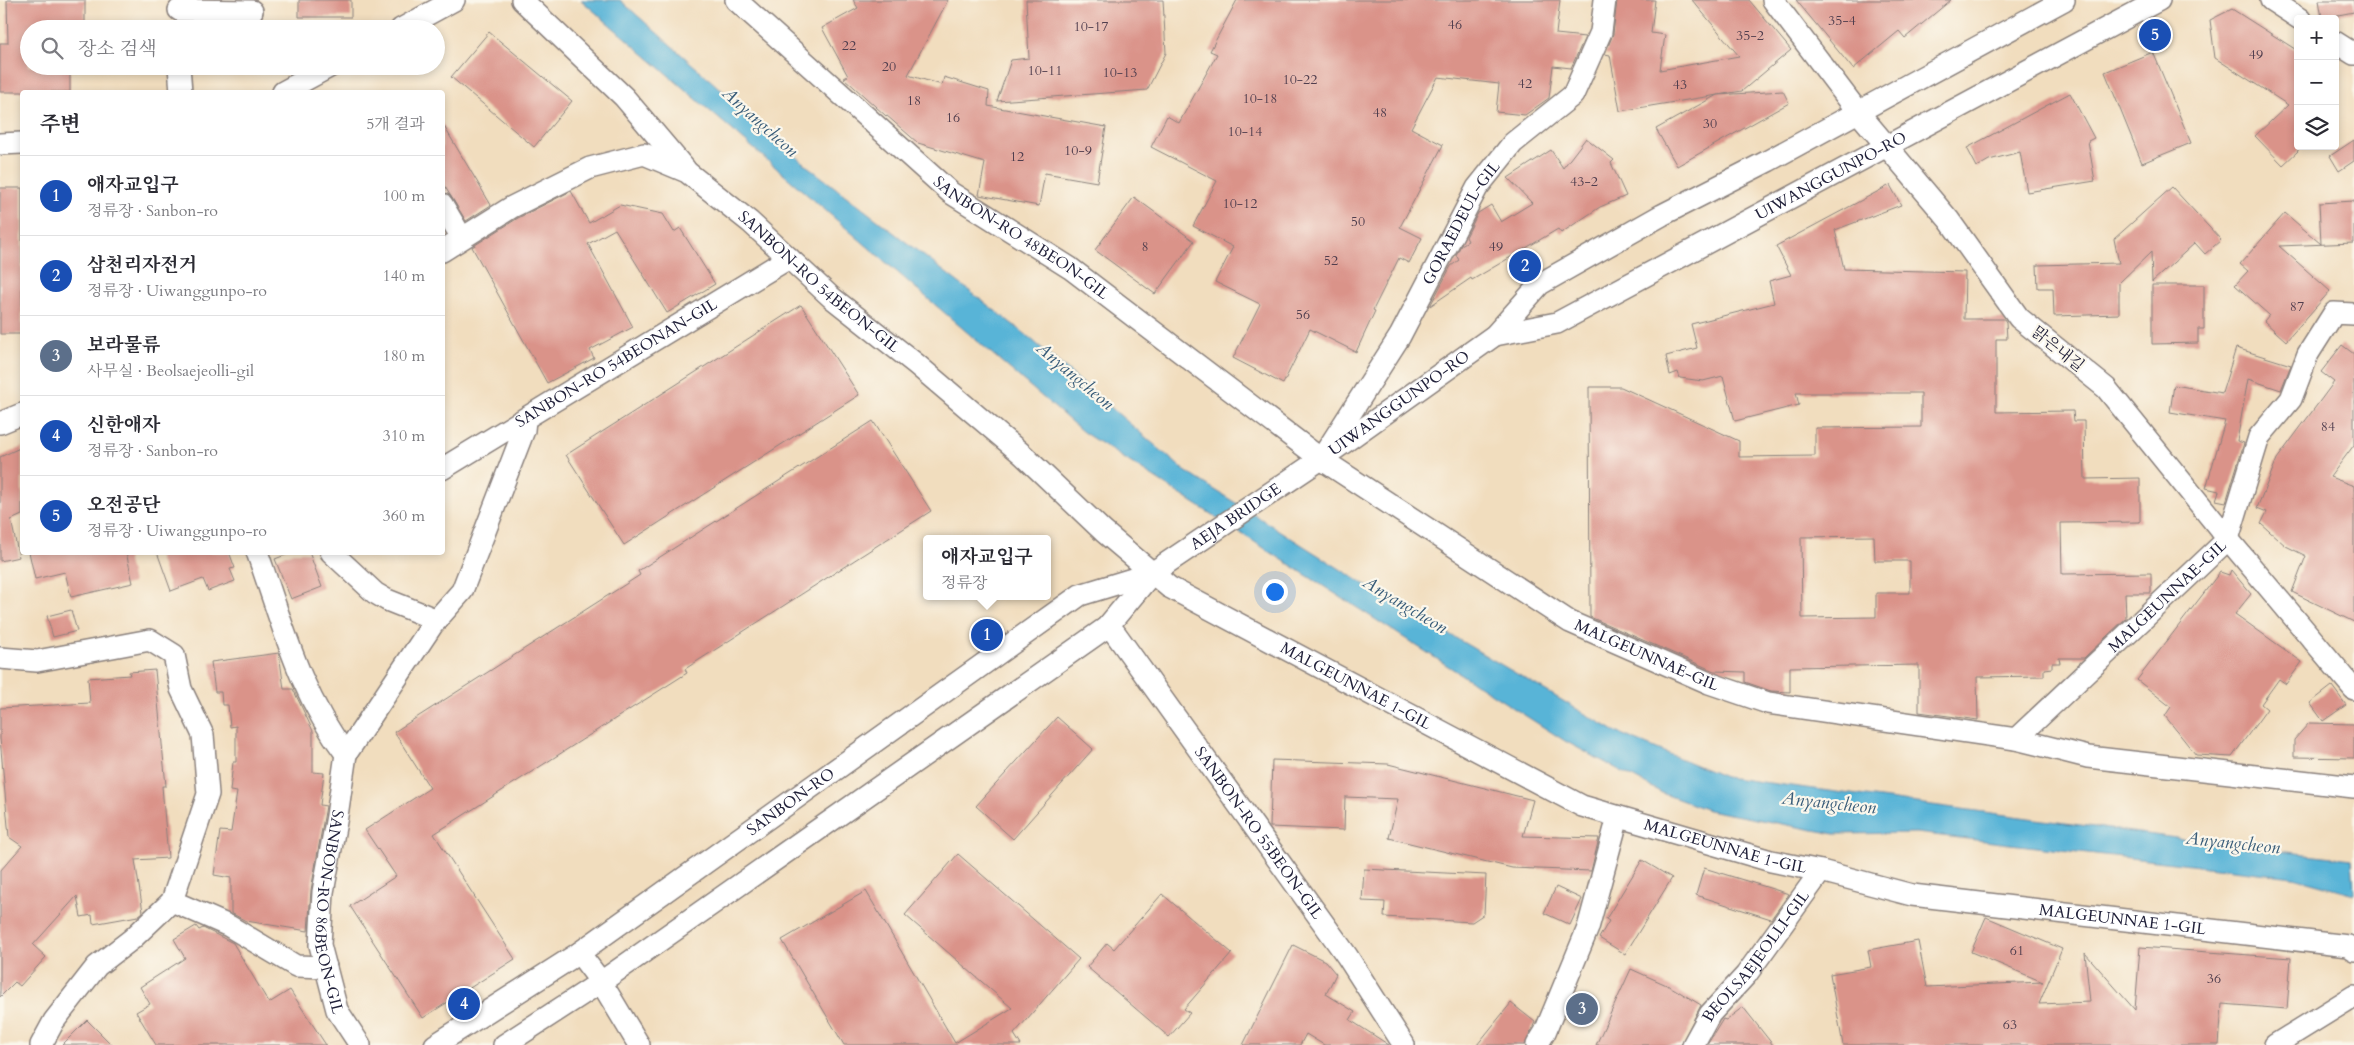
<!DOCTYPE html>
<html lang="ko">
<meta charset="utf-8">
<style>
:root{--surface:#fff;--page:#f2f2f3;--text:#2b2b33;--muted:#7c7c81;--line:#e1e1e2;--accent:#1a73e8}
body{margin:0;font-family:Cardo,"Noto Serif KR",serif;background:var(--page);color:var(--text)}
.controls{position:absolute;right:15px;top:15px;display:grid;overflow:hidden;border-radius:5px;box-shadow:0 2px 8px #0003}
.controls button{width:45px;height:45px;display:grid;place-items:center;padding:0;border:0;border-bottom:1px solid var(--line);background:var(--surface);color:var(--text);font:25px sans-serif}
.you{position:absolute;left:1274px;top:591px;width:18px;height:18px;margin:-12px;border:4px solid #fff;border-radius:50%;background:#1a73e8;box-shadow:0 0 0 8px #1a73e833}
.badge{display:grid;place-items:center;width:32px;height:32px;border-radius:50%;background:var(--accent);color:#fff;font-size:16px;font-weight:700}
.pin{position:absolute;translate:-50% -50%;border:2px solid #fff;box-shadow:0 1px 5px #0006}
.popup{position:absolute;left:923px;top:535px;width:128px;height:65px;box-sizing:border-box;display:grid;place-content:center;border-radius:5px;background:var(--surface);filter:drop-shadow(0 1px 4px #0005);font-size:16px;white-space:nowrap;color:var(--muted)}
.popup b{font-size:19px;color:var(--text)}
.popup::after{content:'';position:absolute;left:50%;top:100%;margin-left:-10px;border:10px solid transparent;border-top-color:var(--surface)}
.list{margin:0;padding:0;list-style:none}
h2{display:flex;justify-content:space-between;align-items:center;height:65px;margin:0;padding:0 20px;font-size:21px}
h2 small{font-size:16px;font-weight:400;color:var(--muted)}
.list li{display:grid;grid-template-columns:32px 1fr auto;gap:15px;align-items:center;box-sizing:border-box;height:80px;padding:0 20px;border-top:1px solid var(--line)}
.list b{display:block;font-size:19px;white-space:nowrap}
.list p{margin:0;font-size:16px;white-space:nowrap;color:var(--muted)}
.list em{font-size:16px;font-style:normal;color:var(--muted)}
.icon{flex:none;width:28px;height:28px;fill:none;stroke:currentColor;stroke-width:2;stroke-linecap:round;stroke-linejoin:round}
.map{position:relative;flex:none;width:2354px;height:1045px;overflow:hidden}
.search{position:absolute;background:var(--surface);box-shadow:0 2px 8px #0003;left:20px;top:20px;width:425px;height:55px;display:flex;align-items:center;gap:12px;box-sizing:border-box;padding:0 18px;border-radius:28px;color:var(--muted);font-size:19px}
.panel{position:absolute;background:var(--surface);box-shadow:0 2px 8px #0003;left:20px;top:90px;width:425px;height:465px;border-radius:5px}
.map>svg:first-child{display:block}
.water{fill:#59b4d7;stroke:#3e6b89}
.building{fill:#da9389;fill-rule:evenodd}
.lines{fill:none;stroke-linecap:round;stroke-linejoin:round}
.minor-casing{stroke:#8a807c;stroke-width:24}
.minor{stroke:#fff;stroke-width:21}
.labels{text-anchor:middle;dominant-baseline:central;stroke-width:4.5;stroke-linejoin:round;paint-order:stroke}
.number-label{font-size:14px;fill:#503e4e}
.street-label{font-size:16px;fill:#22223b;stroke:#fbf7ec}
.water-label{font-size:18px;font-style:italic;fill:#385c79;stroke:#fbf7ec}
</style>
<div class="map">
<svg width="2354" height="1045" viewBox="0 0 2354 1045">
<rect width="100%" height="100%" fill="#fbf7ec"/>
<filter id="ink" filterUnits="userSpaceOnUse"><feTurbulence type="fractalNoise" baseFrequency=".02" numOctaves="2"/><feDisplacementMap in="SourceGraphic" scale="10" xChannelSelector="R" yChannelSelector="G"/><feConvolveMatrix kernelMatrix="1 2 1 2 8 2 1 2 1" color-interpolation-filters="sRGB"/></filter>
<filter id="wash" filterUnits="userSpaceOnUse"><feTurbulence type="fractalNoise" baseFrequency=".0096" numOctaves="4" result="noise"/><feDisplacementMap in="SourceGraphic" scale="20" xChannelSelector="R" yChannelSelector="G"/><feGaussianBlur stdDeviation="1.12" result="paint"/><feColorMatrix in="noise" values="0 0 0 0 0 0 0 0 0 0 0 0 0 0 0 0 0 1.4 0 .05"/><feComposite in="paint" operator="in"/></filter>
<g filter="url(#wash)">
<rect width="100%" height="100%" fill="#f1ddbe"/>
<path class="water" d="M 581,0 L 620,0 L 806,165 L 1024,333 L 1185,471 L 1367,586 L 1616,732 L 1725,777 L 2250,848 L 2352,859 L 2354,894 L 2293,877 L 1916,833 L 1835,834 L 1708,810 L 1664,794 L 1565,741 L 1083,432 Z"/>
<g id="blocks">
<path class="building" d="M 7,0 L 85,0 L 85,29 L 29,29 L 29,66 L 70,66 L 70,92 L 0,92 L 0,43 L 8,43 Z
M 299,0 L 351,0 L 351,17 L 299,17 Z
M 853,0 L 948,0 L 908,75 L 942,85 L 944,77 L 989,91 L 988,106 L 1106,127 L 1097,182 L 1045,173 L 1039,206 L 979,195 L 985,163 L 918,143 L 886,115 L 886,116 L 844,78 L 848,76 L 822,28 L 858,8 Z
M 1026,0 L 1163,0 L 1166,53 L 1147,90 L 997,101 L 1011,60 L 1029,58 Z
M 1237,0 L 1560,0 L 1556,34 L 1585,37 L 1571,68 L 1553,66 L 1549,98 L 1525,115 L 1496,112 L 1499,84 L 1438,77 L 1411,128 L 1443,145 L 1400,227 L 1422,238 L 1409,263 L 1399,258 L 1373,310 L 1375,311 L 1356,352 L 1310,329 L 1283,384 L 1233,358 L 1260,304 L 1215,282 L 1233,247 L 1193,226 L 1217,181 L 1151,147 L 1167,116 L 1179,123 L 1217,54 L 1210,51 Z
M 1617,0 L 1655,0 L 1651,33 L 1665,35 L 1660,70 L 1739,56 L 1692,0 L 1749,0 L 1791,50 L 1742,91 L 1620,111 L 1610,55 L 1605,54 L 1613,34 Z
M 1796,0 L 1951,0 L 1905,38 L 1899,31 L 1853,69 Z
M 2319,0 L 2354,0 L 2354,12 L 2322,18 Z
M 2232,9 L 2298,51 L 2298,151 L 2283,165 L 2255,136 L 2288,105 L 2215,58 L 2210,20 Z
M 489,32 L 572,101 L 534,147 L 451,77 Z
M 2153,52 L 2191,143 L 2142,163 L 2105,72 Z
M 1783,91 L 1789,103 L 1677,166 L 1656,129 L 1717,95 Z
M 2070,93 L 2094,138 L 2088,141 L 2095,181 L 2027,192 L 2020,152 L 1989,160 L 1977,167 L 1967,148 Z
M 442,123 L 491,205 L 466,221 L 442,182 Z
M 1586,138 L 1614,160 L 1611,163 L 1626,196 L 1600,207 L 1561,233 L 1558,229 L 1472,280 L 1471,278 L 1430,306 L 1451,266 L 1459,260 L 1456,255 L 1461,245 L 1468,241 L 1466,237 L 1478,213 L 1491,205 L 1501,222 L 1532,203 L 1508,178 L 1551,150 L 1563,168 Z
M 2354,140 L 2354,161 L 2339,171 L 2330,156 Z
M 1890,185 L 1901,205 L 1835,230 L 1844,269 L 1965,272 L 1964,319 L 2004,319 L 2006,322 L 2007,339 L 1996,339 L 1996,412 L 2073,411 L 2074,421 L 2084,421 L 2085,479 L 2140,478 L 2140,522 L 2061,523 L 2062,574 L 2151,573 L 2151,593 L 2125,593 L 2126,618 L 2084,658 L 2059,658 L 2060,663 L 2052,663 L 2052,668 L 2044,669 L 2044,676 L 1977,677 L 1978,720 L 1919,712 L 1919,665 L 1790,667 L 1790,692 L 1771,691 L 1745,682 L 1745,672 L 1714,671 L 1590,617 L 1589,387 L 1621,387 L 1739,441 L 1739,457 L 1815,456 L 1815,428 L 1921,427 L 1921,393 L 1796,393 L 1799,405 L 1735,421 L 1723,376 L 1703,381 L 1680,378 L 1678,372 L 1670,375 L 1666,356 L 1697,348 L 1691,324 L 1774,303 L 1769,281 L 1791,275 L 1776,246 ZM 1874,536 L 1875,561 L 1910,561 L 1910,593 L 1876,593 L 1876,617 L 1802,618 L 1801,537 Z
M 2172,187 L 2221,240 L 2205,254 L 2195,243 L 2152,282 L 2151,252 L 2119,283 L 2119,314 L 2054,316 L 2053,288 L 2038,288 L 2037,265 L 2119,263 L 2114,239 Z
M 0,188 L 22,188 L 22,334 L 0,334 Z
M 571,191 L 589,223 L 620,205 L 663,214 L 674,232 L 680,228 L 715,284 L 667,313 L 615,229 L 588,244 L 633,327 L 590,350 L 594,358 L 547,383 L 472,247 L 518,218 Z
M 1134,197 L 1194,241 L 1155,294 L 1095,250 Z
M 2354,201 L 2354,243 L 2279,246 L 2330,291 L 2286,341 L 2264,321 L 2269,315 L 2235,285 L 2248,271 L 2240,264 L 2285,213 L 2321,244 L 2319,203 Z
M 2152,285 L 2204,285 L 2204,329 L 2198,329 L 2198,343 L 2152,344 Z
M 801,305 L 859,395 L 624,545 L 566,455 Z
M 2342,345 L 2354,354 L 2354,445 L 2330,477 L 2354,486 L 2354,622 L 2292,592 L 2306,556 L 2286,546 L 2261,524 L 2267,512 L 2257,508 L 2277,459 L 2334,382 L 2321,372 Z
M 2236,348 L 2291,365 L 2281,390 L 2248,379 L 2237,441 L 2244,443 L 2226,502 L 2216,500 L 2219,491 L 2206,488 L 2225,421 L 2170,412 L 2174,385 L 2222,393 Z
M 873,421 L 931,511 L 685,669 L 687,673 L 434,834 L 515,959 L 423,1018 L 350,906 L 396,876 L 365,830 L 430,788 L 394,732 L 640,575 L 638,571 Z
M 22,447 L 22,515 L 11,520 L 19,557 L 0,561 L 0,457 Z
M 29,552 L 126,552 L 133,583 L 71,597 L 65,572 L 35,579 Z
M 157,552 L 229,552 L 235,568 L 230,569 L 235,581 L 208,591 L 203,579 L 171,591 Z
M 293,552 L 309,552 L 322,587 L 291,599 L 275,559 Z
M 2231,570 L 2251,594 L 2235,614 L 2302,662 L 2286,684 L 2279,679 L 2261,704 L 2267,709 L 2232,757 L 2196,755 L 2165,716 L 2171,707 L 2137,680 L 2220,572 L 2229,575 Z
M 71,610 L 77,631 L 53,637 L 47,616 Z
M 279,653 L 284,689 L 293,689 L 313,731 L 313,772 L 324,773 L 320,805 L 326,806 L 311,890 L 308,931 L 246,921 L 231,913 L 231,878 L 214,875 L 220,831 L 231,832 L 237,792 L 230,791 L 233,762 L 236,762 L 236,726 L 230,727 L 228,705 L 222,705 L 221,692 L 215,692 L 211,662 Z
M 155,670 L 166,786 L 162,786 L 168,858 L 135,860 L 143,912 L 138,916 L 93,924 L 92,915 L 81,917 L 77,896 L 33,945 L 46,957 L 20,986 L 15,982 L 0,997 L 0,871 L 22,846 L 9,837 L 0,739 L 0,708 L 90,703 L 88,678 L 130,675 L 129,672 Z
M 2332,686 L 2346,705 L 2323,721 L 2310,703 Z
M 1057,717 L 1093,749 L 1013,839 L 976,806 Z
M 2309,723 L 2354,724 L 2354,758 L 2294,757 L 2294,740 Z
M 1272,760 L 1388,764 L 1533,800 L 1523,836 L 1599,838 L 1591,871 L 1512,868 L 1389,838 L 1398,799 L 1345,797 L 1344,830 L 1270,827 Z
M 958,854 L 1079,959 L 1014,1034 L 1021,1045 L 844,1045 L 782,940 L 866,891 L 955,1043 L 1012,1008 L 905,915 Z
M 1642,860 L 1672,878 L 1625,954 L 1599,938 L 1609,921 L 1606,919 Z
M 1704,868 L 1789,894 L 1771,919 L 1696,895 Z
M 1364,869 L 1486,875 L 1484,914 L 1472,922 L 1384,917 L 1385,902 L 1362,901 Z
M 1556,887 L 1582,899 L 1570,925 L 1544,913 Z
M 1162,894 L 1232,953 L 1184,1009 L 1190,1013 L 1169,1037 L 1087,967 L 1107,943 L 1114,949 Z
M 1986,917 L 2062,949 L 2039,1004 L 2090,1002 L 2085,953 L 2135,1010 L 2140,947 L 2291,958 L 2287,1009 L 2222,1004 L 2219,1045 L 1843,1045 L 1830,974 L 1871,967 L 1868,950 L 1918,941 L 1927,987 L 2043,982 L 1971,952 Z
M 196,926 L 199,930 L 203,928 L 233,943 L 269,1003 L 290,990 L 326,1045 L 156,1045 L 136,1012 L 150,1004 L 140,987 L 185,958 L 174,939 Z
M 1293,945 L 1325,961 L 1336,974 L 1326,994 L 1355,1012 L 1350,1020 L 1389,1045 L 1324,1045 L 1306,1034 L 1300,1045 L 1243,1045 Z
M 1631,969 L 1671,987 L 1701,1005 L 1681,1045 L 1596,1045 Z
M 1511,1003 L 1535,1022 L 1525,1045 L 1477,1045 Z
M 1743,1007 L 1773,1045 L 1707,1045 L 1723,1019 L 1726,1020 Z
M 87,1020 L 112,1045 L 62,1045 Z"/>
</g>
</g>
<g filter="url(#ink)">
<use href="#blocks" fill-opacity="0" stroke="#8a807c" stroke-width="1"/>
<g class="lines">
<defs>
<g id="minor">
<path d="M 522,0 L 624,97 L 685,169"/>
<path id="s1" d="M 736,0 L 951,193 L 1070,268 L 1321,459 L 1570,622 L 1709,683 L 1768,703 L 2016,739 L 2088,757 L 2354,787"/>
<path d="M 1773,0 L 1858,112 L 1949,220 L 2019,318 L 2106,388 L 2228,539 L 2354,689"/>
<path d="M 2271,0 L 2300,19"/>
<path d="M 179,10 L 252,11"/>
<path d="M 401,29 L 454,0"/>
<path d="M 2335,42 L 2354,54"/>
<path d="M 179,66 L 181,92"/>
<path d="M 283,92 L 331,66"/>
<path d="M 0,144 L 22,143"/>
<path d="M 442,204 L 462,238"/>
<path id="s2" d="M 442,251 L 512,207 L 590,168 L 644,154 L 687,172 L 750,222 L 831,297 L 916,364 L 1022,454 L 1104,532 L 1169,587 L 1582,806 L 1771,861 L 1821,871 L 1912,895 L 2348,946 L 2354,950"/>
<path id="s3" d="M 1495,335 L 1557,323 L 2159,0"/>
<path d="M 0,423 L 22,414"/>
<path id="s4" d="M 1327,450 L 1400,336 L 1477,188 L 1513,143 L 1573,95 L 1601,32 L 1605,0"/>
<path id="s5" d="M 442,469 L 789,258"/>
<path id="s6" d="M 257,552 C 283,624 298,691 346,754 L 337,816 L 323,892 L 320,945 L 337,1010 L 360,1045"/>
<path d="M 331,552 L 375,593 L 387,600 L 437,620"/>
<path id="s7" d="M 1107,627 L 1115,633 L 1347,956 L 1404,1045"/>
<path d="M 0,658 L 37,661 L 150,640 L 174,655 L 181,689 L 203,735 L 208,794 L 172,901 L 229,926 L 296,966 L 326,967"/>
<path id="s8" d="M 2016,739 L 2228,539 L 2259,437 L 2291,399 L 2308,354 L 2334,313 L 2354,314"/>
<path d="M 346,754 L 433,624 L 462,591 L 524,430 L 525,420"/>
<path d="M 579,953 L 601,982 L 639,1045"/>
<path d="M 41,1045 L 54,1021 L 97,966 L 132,939 L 172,901"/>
<path id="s9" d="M 435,1045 L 579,953 L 1080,595 L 1152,573"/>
<path id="s10" d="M 504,1045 L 601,982 L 1107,627 L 1152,573 L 1321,459 L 1495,335 L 1540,284 L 1662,215 L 1768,161 L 2064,0"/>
<path d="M 1537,1045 L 1545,1032 L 1588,928 L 1618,817"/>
<path id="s11" d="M 1693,1045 L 1710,1014 L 1746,975 L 1821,871"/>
<path d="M 2275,1045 L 2354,996"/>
</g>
</defs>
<use href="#minor" class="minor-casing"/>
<use href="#minor" class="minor"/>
</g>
</g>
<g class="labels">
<g class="number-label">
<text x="1842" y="20">35-4</text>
<text x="1455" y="24">46</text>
<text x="1091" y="26">10-17</text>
<text x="1750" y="35">35-2</text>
<text x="849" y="45">22</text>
<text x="2256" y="54">49</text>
<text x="889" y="66">20</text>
<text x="1045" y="70">10-11</text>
<text x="1120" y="72">10-13</text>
<text x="1300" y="79">10-22</text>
<text x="1525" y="83">42</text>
<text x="1680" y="84">43</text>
<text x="1260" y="98">10-18</text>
<text x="914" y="100">18</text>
<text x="1380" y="112">48</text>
<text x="953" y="117">16</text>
<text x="1710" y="123">30</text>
<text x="1245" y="131">10-14</text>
<text x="1078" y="150">10-9</text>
<text x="1017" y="156">12</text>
<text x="1584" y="181">43-2</text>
<text x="1240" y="203">10-12</text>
<text x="1358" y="221">50</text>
<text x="1145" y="246">8</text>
<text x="1496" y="246">49</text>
<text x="1331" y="260">52</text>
<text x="2297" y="306">87</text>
<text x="1303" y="314">56</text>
<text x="2328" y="426">84</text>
<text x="2017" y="950">61</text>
<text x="2214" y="978">36</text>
<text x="2010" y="1024">63</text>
</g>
<g class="street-label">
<text stroke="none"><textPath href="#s3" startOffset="374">UIWANGGUNPO-RO</textPath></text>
<text stroke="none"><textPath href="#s4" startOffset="264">GORAEDEUL-GIL</textPath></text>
<text stroke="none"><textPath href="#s1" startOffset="372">SANBON-RO 48BEON-GIL</textPath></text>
<text stroke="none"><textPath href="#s2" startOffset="444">SANBON-RO 54BEON-GIL</textPath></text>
<text transform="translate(2058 349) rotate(39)">맑은내길</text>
<text stroke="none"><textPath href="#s5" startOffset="204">SANBON-RO 54BEONAN-GIL</textPath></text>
<text stroke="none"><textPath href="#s10" startOffset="1104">UIWANGGUNPO-RO</textPath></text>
<text stroke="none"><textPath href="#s10" startOffset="905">AEJA BRIDGE</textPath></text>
<text stroke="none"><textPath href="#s8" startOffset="208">MALGEUNNAE-GIL</textPath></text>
<text stroke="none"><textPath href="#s1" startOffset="1126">MALGEUNNAE-GIL</textPath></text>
<text stroke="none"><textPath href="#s2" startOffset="1120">MALGEUNNAE 1-GIL</textPath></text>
<text stroke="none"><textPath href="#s9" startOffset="431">SANBON-RO</textPath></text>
<text stroke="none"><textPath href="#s7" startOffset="256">SANBON-RO 55BEON-GIL</textPath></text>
<text stroke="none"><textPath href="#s2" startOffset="1525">MALGEUNNAE 1-GIL</textPath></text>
<text stroke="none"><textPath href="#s6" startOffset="382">SANBON-RO 86BEON-GIL</textPath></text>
<text stroke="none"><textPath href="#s2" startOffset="1930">MALGEUNNAE 1-GIL</textPath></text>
<text stroke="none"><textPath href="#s11" startOffset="109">BEOLSAEJEOLLI-GIL</textPath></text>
</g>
<g class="water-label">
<text transform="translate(760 122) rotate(42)">Anyangcheon</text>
<text transform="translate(1075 376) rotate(40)">Anyangcheon</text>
<text transform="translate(1405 605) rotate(31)">Anyangcheon</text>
<text transform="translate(1829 803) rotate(6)">Anyangcheon</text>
<text transform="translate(2233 843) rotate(6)">Anyangcheon</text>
</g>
</g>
</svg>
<div class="controls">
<button>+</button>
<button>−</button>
<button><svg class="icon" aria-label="layers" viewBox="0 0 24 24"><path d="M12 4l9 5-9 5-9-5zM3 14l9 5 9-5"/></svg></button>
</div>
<div class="you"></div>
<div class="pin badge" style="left:987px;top:635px;background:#1a4fb4">1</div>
<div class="popup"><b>애자교입구</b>정류장</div>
<div class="pin badge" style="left:1525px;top:266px;background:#1a4fb4">2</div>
<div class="pin badge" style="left:1582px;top:1009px;background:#5c6f8a">3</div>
<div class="pin badge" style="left:464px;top:1004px;background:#1a4fb4">4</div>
<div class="pin badge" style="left:2155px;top:35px;background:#1a4fb4">5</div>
<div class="search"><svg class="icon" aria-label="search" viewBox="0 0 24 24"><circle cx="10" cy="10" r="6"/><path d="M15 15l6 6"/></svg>장소 검색</div>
<section class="panel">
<h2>주변<small>5개 결과</small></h2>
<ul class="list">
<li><span class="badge" style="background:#1a4fb4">1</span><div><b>애자교입구</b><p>정류장 · Sanbon-ro</p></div><em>100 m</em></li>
<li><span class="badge" style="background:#1a4fb4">2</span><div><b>삼천리자전거</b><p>정류장 · Uiwanggunpo-ro</p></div><em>140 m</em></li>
<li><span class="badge" style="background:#5c6f8a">3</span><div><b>보라물류</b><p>사무실 · Beolsaejeolli-gil</p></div><em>180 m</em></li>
<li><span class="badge" style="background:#1a4fb4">4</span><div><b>신한애자</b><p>정류장 · Sanbon-ro</p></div><em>310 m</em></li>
<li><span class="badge" style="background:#1a4fb4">5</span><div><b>오전공단</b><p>정류장 · Uiwanggunpo-ro</p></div><em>360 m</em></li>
</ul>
</section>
</div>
